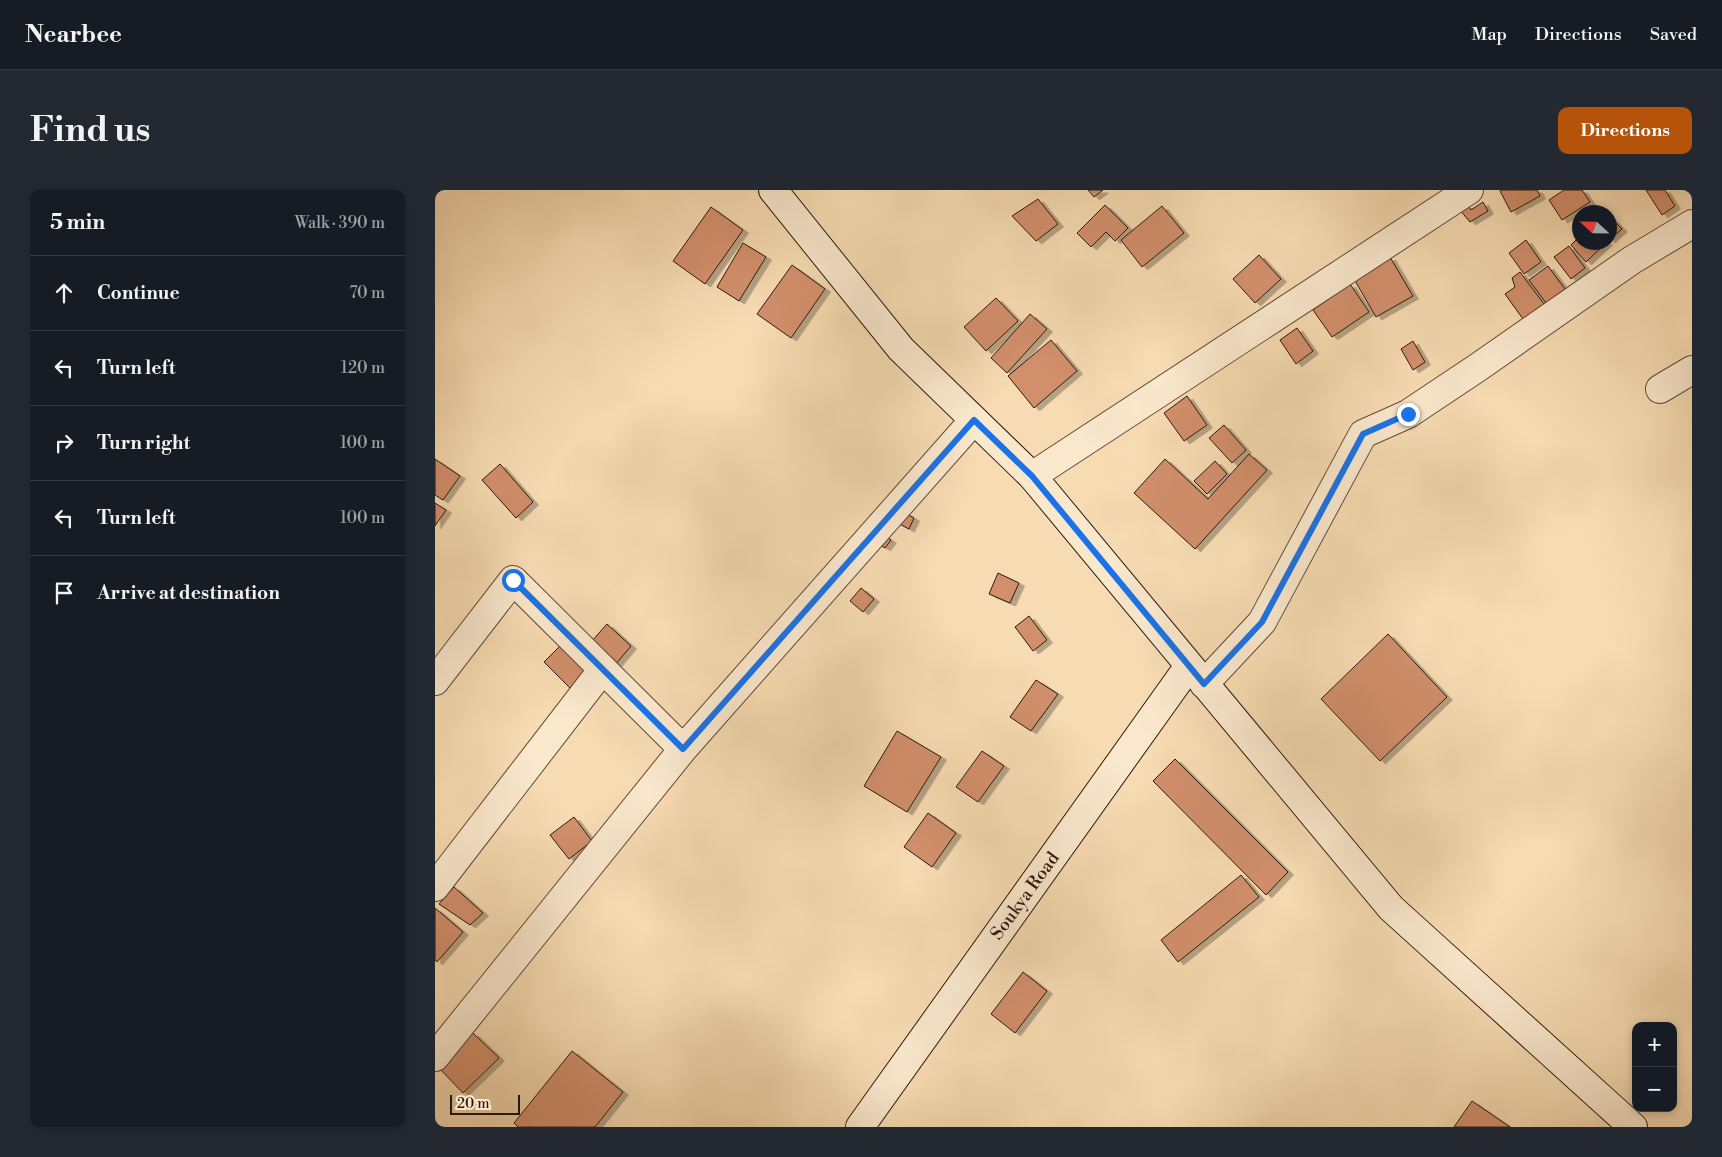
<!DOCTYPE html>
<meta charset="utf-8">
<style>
:root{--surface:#171b24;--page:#242831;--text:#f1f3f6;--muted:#9ea1a6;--line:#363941;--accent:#b45309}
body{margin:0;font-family:"Libre Bodoni",serif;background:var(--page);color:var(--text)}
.controls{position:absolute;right:15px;bottom:15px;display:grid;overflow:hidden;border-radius:10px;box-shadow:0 2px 8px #0003}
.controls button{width:45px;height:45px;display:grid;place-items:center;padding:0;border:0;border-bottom:1px solid var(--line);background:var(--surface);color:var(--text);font:25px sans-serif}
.compass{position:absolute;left:1137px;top:15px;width:45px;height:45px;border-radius:50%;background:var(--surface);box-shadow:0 2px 8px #0003;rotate:292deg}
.scale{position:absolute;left:15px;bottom:12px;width:70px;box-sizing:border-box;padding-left:5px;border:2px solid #2d190f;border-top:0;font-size:14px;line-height:18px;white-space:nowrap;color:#2d190f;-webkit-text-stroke:4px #fae8cd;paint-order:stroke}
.stop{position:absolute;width:15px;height:15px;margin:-11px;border:4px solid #1a73e8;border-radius:50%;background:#fff}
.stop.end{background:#1a73e8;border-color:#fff;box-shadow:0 1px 5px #0008}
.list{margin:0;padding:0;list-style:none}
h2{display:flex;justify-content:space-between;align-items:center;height:65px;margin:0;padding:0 20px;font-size:21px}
h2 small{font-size:16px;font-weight:400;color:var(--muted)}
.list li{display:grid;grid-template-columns:32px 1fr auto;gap:15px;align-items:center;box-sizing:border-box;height:75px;padding:0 20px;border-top:1px solid var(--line)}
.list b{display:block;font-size:19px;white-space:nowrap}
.list em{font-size:16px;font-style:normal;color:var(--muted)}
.icon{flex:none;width:28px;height:28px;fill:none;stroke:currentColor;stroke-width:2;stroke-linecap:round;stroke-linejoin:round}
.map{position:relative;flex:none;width:1257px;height:937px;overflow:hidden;border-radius:10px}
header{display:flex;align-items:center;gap:30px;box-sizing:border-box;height:70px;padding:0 25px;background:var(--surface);border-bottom:1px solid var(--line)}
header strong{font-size:24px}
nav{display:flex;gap:28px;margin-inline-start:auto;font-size:18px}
.intro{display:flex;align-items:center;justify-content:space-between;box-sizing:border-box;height:120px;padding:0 30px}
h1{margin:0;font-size:35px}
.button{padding:12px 22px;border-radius:10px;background:var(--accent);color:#fff;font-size:18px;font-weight:700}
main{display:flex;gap:30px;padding:0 30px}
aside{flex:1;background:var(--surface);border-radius:10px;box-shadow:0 2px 8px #0003}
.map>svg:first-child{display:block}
.building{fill:#d28f6c;stroke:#2d190f;filter:url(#shadow)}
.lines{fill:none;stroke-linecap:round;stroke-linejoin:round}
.street-casing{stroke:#604a38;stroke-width:30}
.secondary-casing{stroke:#2d190f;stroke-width:30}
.street{stroke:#fae8cd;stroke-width:28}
.secondary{stroke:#fae8cd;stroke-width:28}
.route{stroke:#1a73e8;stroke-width:6}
.labels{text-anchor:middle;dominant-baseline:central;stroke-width:4;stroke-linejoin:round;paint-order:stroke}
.street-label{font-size:18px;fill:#2d190f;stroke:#fae8cd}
</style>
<header>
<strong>Nearbee</strong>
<nav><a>Map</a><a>Directions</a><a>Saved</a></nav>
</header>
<div class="intro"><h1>Find us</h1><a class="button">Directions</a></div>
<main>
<aside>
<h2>5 min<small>Walk · 390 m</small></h2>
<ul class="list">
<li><svg class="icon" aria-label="ahead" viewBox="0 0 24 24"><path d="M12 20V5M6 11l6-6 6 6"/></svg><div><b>Continue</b></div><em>70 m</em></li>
<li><svg class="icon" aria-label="left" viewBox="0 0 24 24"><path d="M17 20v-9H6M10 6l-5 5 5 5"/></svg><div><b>Turn left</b></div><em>120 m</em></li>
<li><svg class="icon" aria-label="right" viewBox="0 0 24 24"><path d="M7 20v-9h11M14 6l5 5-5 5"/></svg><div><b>Turn right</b></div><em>100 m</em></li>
<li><svg class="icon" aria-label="left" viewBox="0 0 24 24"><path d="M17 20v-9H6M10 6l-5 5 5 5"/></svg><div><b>Turn left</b></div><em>100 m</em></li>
<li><svg class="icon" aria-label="arrive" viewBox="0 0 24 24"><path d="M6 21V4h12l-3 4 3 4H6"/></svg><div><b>Arrive at destination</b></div></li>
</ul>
</aside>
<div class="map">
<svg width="1257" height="937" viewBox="0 0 1257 937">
<defs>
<filter id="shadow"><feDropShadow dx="5.5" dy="3" stdDeviation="0" flood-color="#0004"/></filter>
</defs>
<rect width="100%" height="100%" fill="#f7dbb2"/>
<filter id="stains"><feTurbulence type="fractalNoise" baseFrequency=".004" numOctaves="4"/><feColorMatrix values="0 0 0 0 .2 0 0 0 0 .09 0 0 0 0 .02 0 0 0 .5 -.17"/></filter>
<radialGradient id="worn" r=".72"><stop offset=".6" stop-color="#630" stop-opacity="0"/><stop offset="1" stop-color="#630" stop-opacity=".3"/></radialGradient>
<path class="building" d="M 653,0 L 668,0 L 659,7 Z
M 1067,0 L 1102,0 L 1105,6 L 1076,22 L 1065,1 Z
M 1129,0 L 1147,0 L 1155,12 L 1127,30 L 1114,10 Z
M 1211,0 L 1230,0 L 1240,16 L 1227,25 Z
M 603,9 L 623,34 L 601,51 L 577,26 Z
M 1048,12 L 1053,21 L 1035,32 L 1024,19 L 1033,15 L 1036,20 Z
M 670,15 L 693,38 L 680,51 L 671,42 L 656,57 L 642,43 Z
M 727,16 L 749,43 L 707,77 L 686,50 Z
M 276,17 L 308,40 L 270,94 L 238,71 Z
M 1174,26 L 1187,39 L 1174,50 Z
M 1144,47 L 1144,52 L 1172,52 L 1151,72 L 1136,55 Z
M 1091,50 L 1106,72 L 1089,84 L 1074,63 Z
M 308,53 L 331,67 L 304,111 L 282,97 Z
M 1134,56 L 1150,78 L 1136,89 L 1119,67 Z
M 824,65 L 846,89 L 820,113 L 798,89 Z
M 955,67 L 978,106 L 941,127 L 919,89 Z
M 357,75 L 390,99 L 356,148 L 322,124 Z
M 1113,76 L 1130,99 L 1111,113 L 1094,90 Z
M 1085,82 L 1109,114 L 1088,129 L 1070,104 L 1080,97 L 1077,88 Z
M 915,94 L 934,122 L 897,147 L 878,120 Z
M 561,108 L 583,131 L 551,161 L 529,137 Z
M 595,124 L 612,139 L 572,183 L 556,168 Z
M 862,138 L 878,161 L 861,174 L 845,150 Z
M 616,150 L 642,181 L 599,218 L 573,186 Z
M 978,151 L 990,172 L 978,180 L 966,159 Z
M 752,206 L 772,235 L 749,251 L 729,223 Z
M 789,235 L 811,260 L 797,273 L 774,248 Z
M 814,264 L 832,280 L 760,359 L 699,303 L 730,269 L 773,309 Z
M 0,269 L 25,286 L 8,310 L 0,305 Z
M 780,271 L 792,284 L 772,304 L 759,291 Z
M 65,274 L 98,312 L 81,328 L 47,290 Z
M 0,313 L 11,320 L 0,336 Z
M 467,321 L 479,328 L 474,339 L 461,332 Z
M 445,343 L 456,350 L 450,358 L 439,351 Z
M 563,383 L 584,393 L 575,413 L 554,404 Z
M 426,398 L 439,409 L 428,422 L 415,411 Z
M 594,426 L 612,450 L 598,461 L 580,437 Z
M 172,434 L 196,456 L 180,475 L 156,452 Z
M 953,444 L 1012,507 L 945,571 L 886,509 Z
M 132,449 L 160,478 L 137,500 L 109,472 Z
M 601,490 L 623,504 L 596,541 L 575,527 Z
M 462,541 L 506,567 L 472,622 L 429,596 Z
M 547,561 L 569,576 L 543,612 L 521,597 Z
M 740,569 L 853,682 L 831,705 L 718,591 Z
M 493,623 L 521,643 L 497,677 L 469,657 Z
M 139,627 L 157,651 L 134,669 L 115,645 Z
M 806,685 L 824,707 L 743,772 L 726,750 Z
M 19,697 L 48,723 L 35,735 L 4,714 Z
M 0,718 L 28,742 L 2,772 L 0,770 Z
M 588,782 L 612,801 L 580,843 L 556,824 Z
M 38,843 L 64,868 L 28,903 L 3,877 Z
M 137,861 L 188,902 L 160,937 L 83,937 L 79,933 Z
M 1037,911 L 1075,937 L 1019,937 Z"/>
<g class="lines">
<defs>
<path id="street" d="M 1225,199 L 1257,180
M 597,286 L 1034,0
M 0,491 L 78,390 L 248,559 L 539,230
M 769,494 L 827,432 L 928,244 L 973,224 L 1042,178 L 1197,70 L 1257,34
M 0,697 L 168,479
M 0,867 L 248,559"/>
<path id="secondary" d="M 338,0 L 466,159 L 597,286 L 956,718 L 1198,937
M 425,937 L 754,476"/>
</defs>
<use href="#street" class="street-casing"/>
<use href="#secondary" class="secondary-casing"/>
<use href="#street" class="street"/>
<use href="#secondary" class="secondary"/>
</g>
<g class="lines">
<path class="route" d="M 78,390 L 248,559 L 539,230 L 597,286 L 769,494 L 827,432 L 928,244 L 973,224"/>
</g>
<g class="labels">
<g class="street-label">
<text transform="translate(590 706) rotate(-54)">Soukya Road</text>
</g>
</g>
<rect width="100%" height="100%" filter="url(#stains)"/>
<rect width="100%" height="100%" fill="url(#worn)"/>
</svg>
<div class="controls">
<button>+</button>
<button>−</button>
</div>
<svg class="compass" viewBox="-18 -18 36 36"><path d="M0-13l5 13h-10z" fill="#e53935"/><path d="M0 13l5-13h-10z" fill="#9ea1a6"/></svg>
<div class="scale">20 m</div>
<div class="stop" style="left:78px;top:390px"></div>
<div class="stop end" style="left:973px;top:224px"></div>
</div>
</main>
